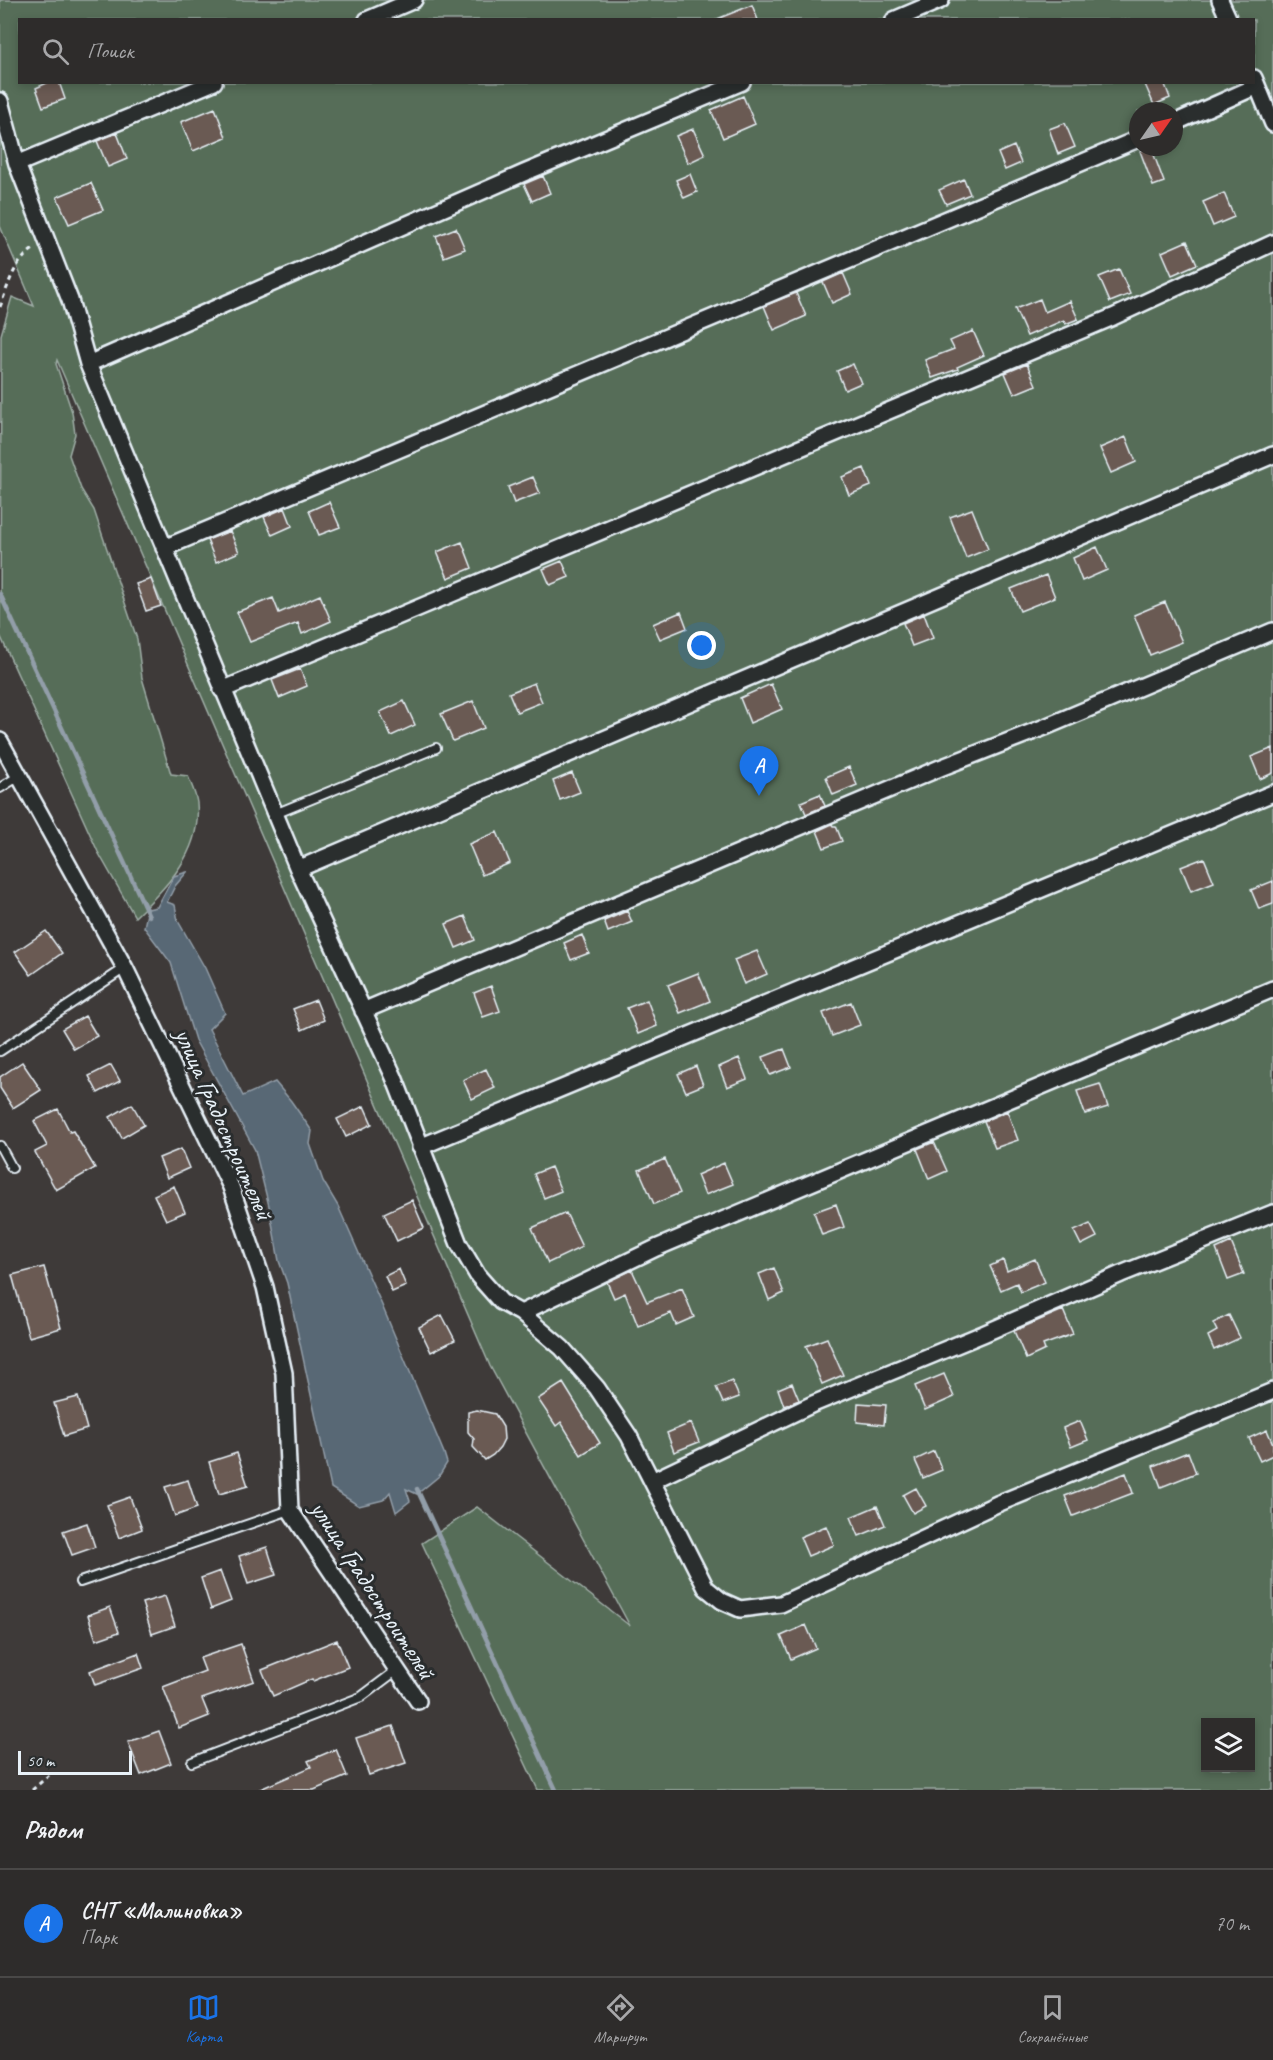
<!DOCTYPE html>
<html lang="ru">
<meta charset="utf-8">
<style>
:root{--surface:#2e2c2b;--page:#3a3837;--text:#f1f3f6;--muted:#a7a7a9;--line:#494847;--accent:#1a73e8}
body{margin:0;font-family:Caveat,sans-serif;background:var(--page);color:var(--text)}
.controls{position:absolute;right:18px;bottom:18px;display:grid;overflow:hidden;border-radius:0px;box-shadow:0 3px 9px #0003}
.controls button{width:54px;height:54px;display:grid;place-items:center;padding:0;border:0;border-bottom:2px solid var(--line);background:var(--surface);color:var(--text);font:30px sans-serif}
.compass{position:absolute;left:1129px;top:102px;width:54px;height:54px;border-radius:50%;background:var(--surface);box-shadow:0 3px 9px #0003;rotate:56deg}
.scale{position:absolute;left:18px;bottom:15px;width:114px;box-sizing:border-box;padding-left:6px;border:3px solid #e8f1f8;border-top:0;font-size:16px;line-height:21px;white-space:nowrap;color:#e8f1f8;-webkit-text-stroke:4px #2a2d2e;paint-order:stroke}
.you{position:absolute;left:702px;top:646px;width:21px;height:21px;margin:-15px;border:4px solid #fff;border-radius:50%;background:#1a73e8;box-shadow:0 0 0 9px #1a73e833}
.badge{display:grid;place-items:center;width:39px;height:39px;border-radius:50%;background:var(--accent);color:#fff;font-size:20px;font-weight:700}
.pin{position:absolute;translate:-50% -50px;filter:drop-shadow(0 2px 3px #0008)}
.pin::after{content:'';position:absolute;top:32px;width:21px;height:18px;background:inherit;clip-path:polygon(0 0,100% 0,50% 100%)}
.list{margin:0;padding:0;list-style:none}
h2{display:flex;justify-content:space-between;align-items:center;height:78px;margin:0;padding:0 24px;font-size:26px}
h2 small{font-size:20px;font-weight:400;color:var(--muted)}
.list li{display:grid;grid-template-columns:39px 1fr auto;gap:18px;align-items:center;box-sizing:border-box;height:108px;padding:0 24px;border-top:2px solid var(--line)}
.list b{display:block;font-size:22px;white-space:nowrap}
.list p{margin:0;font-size:20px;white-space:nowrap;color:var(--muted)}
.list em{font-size:20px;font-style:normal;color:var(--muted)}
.icon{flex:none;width:33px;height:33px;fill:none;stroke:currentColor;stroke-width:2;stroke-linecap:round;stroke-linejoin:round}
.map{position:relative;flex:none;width:1273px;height:1790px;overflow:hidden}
.search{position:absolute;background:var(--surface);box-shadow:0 3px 9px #0003;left:18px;right:18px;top:18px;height:66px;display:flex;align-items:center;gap:15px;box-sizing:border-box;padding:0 21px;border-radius:0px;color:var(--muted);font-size:22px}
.sheet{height:186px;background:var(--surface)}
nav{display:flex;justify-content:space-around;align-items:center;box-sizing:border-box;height:84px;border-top:2px solid var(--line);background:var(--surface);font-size:16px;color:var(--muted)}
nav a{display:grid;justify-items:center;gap:3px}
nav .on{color:var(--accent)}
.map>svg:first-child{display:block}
.green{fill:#576d58;stroke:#a0afa8;stroke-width:1.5;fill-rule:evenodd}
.water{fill:#586774;stroke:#929ea9;stroke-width:1.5}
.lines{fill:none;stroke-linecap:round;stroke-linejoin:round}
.stream{stroke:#929ea9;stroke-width:4.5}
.building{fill:#6b5a52;stroke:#e8f1f8;stroke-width:1.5}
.lane-casing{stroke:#e8f1f8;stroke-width:12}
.street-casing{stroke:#e8f1f8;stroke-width:20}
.path{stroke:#e8f1f8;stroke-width:3;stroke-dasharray:4.5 4.5;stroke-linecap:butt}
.lane{stroke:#2a2d2e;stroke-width:8}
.street{stroke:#2a2d2e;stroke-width:15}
.labels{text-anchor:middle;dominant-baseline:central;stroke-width:6;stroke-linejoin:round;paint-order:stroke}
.street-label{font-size:26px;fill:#e8f1f8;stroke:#2a2d2e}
</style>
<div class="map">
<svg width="1273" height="1790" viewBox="0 0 1273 1790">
<rect width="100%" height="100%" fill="#3e3a39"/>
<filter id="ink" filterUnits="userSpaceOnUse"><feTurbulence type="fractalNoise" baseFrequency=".0167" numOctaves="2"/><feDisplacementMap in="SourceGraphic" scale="12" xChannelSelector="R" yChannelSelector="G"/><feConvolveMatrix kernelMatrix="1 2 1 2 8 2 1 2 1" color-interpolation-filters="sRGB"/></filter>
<g filter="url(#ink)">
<path class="green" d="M 0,0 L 1273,0 L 1273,1790 L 538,1790 L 422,1543 L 477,1507 L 630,1626 L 490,1366 L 57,360 L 56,364 L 72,412 L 75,434 L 69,455 L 81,489 L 94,510 L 137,639 L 142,678 L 171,774 L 188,776 C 191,784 196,794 197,803 C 202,852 167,886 135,917 L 98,852 L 0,635 L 1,335 L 12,297 L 34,306 L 0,226 ZM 20,20 L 1254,20 L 1254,82 L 20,82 ZM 1138,111 L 1174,111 L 1174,147 L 1138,147 ZM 1206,1722 L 1250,1722 L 1250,1768 L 1206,1768 Z"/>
<path class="water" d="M 187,872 L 175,886 L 167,902 L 175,905 L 178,921 L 205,968 L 225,1013 L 209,1029 L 243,1096 L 275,1082 L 291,1101 L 312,1131 L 310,1144 L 323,1181 L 338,1206 L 381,1303 L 444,1453 L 447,1463 L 439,1476 L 417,1494 L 406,1489 L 410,1501 L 396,1512 L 390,1492 L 383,1500 L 359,1506 L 331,1488 L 287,1283 L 279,1261 L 269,1206 L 255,1150 L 195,1040 L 171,963 L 144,927 L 148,909 L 157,907 L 174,876 Z"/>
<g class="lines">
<path class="stream" d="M 0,594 L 149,916
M 417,1489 L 556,1790"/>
</g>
<path class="building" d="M 752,5 L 758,20 L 718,20 L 717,19 Z
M 49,82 L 59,82 L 65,99 L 43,107 L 36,88 Z
M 1144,82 L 1164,82 L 1170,98 L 1154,105 Z
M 743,96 L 755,124 L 723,138 L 711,110 Z
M 215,108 L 226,137 L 193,151 L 181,122 Z
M 1065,123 L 1075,147 L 1058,154 L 1049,129 Z
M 693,129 L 705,155 L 688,163 L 676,136 Z
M 117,133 L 127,159 L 108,167 L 97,141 Z
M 1014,146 L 1021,163 L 1005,170 L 998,153 Z
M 1151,147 L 1164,182 L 1153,186 L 1140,151 Z
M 690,174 L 697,192 L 684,198 L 676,180 Z
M 543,176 L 550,193 L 532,201 L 524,184 Z
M 964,179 L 970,194 L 946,204 L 939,190 Z
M 91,183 L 103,210 L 69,224 L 57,197 Z
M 1224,193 L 1234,217 L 1213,226 L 1203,202 Z
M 456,228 L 465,249 L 444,257 L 436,236 Z
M 1187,241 L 1197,264 L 1172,275 L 1162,252 Z
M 1119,269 L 1130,294 L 1110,302 L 1099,277 Z
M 843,273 L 852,294 L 832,303 L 823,282 Z
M 796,293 L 806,316 L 774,330 L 764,306 Z
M 1040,299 L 1045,312 L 1070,301 L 1078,319 L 1065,324 L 1064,320 L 1027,336 L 1015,309 Z
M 973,331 L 984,355 L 957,367 L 958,369 L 932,378 L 925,360 L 954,349 L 950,341 Z
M 853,364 L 861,383 L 845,390 L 837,371 Z
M 1027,364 L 1036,385 L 1014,394 L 1005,373 Z
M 1126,437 L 1136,462 L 1111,473 L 1100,448 Z
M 864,468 L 871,486 L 849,495 L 842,477 Z
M 533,477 L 540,493 L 514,503 L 508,487 Z
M 329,502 L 340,527 L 319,535 L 309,511 Z
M 285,508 L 292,526 L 272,535 L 264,517 Z
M 972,509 L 988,549 L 966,558 L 950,517 Z
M 230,531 L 239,552 L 216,562 L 207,540 Z
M 462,542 L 472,568 L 448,578 L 437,552 Z
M 1097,547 L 1107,570 L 1082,581 L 1073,558 Z
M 562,561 L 569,577 L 550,585 L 543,569 Z
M 1046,575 L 1055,597 L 1020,611 L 1011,589 Z
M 151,579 L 161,606 L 146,611 L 136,584 Z
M 320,595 L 331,621 L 302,634 L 298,623 L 250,642 L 237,612 L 273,598 L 279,613 Z
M 1165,602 L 1182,642 L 1150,655 L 1134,615 Z
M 681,612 L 687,628 L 660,639 L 653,624 Z
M 924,614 L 933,638 L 912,646 L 903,623 Z
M 300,669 L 307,686 L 279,698 L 272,680 Z
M 534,683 L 542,702 L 517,712 L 509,693 Z
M 771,684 L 782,709 L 750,723 L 740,698 Z
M 404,701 L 415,725 L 391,736 L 380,712 Z
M 473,701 L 484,728 L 453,741 L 441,714 Z
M 1273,748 L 1273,773 L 1260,779 L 1251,757 Z
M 849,767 L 857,785 L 833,795 L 826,777 Z
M 572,773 L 580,792 L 560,800 L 553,781 Z
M 820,794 L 825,806 L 806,814 L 801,802 Z
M 832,824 L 833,826 L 836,826 L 842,841 L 824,848 L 817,831 Z
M 497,832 L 510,863 L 482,875 L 469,844 Z
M 1204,858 L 1214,882 L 1191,891 L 1181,867 Z
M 1273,881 L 1273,904 L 1259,909 L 1251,890 Z
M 627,911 L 632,922 L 608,932 L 604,921 Z
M 465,916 L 475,940 L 456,948 L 446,924 Z
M 46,931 L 62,953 L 31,975 L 15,952 Z
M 582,935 L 589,953 L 571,960 L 564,943 Z
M 757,951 L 767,974 L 744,984 L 734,960 Z
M 698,973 L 710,1001 L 680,1013 L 668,985 Z
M 491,986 L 500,1011 L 483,1017 L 474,993 Z
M 316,1000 L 324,1020 L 302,1030 L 293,1009 Z
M 647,1000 L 657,1026 L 638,1034 L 627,1008 Z
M 851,1002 L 860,1025 L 832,1036 L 823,1013 Z
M 85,1016 L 97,1036 L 74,1049 L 62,1029 Z
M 784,1049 L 791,1067 L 770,1075 L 763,1057 Z
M 739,1058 L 747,1079 L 727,1087 L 719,1067 Z
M 22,1062 L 41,1090 L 13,1108 L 0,1088 L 0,1077 Z
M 111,1065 L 120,1081 L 98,1093 L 89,1076 Z
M 696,1066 L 703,1085 L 686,1092 L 678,1074 Z
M 486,1069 L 495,1088 L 472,1099 L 463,1080 Z
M 1100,1084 L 1108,1107 L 1085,1114 L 1077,1091 Z
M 132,1104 L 144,1125 L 122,1138 L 110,1117 Z
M 364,1106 L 372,1124 L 346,1137 L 337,1119 Z
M 58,1109 L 70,1132 L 73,1131 L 95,1168 L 56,1190 L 35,1152 L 47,1146 L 34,1121 Z
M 1007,1111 L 1018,1140 L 995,1148 L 984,1121 Z
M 934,1142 L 947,1171 L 929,1179 L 917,1149 Z
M 181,1149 L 189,1168 L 167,1178 L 159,1158 Z
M 665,1159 L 680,1193 L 654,1204 L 639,1170 Z
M 724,1163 L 733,1184 L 705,1195 L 697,1175 Z
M 551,1167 L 561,1191 L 544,1198 L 534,1174 Z
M 174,1186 L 185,1212 L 166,1220 L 154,1195 Z
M 412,1200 L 424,1228 L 397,1241 L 384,1213 Z
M 836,1204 L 844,1227 L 822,1235 L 814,1212 Z
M 566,1213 L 582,1247 L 548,1263 L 532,1228 Z
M 1090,1224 L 1097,1237 L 1081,1245 L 1074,1231 Z
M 1231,1242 L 1244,1274 L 1228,1280 L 1216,1249 Z
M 1035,1259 L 1045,1282 L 1021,1292 L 1017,1283 L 1001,1290 L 990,1266 L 1003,1260 L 1007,1271 Z
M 44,1267 L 61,1328 L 29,1337 L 12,1275 Z
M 774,1268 L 784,1293 L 769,1300 L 759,1274 Z
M 399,1269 L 406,1286 L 392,1292 L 385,1276 Z
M 632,1270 L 647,1302 L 682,1288 L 694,1317 L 676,1325 L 671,1313 L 638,1326 L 625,1293 L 614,1298 L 607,1282 Z
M 1063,1310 L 1073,1334 L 1043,1345 L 1045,1350 L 1026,1359 L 1014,1331 Z
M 442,1315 L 455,1340 L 431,1352 L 419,1327 Z
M 1229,1315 L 1240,1338 L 1214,1350 L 1208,1336 L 1217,1331 L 1213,1323 Z
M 827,1338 L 843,1375 L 822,1384 L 806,1346 Z
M 944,1374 L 954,1397 L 925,1410 L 915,1386 Z
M 732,1381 L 739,1397 L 723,1403 L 716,1387 Z
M 563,1383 L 600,1443 L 581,1455 L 561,1422 L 556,1426 L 538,1399 Z
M 792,1383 L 799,1400 L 784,1406 L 778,1389 Z
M 78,1397 L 87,1429 L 64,1436 L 54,1403 Z
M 858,1403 L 886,1405 L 884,1425 L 857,1422 Z
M 477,1410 L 495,1414 L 503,1427 L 504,1439 L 500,1447 L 493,1455 L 485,1460 L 473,1447 L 474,1439 L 468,1432 L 468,1412 Z
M 1080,1421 L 1088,1440 L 1071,1447 L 1063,1428 Z
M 691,1423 L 699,1442 L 674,1452 L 667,1433 Z
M 1267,1430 L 1273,1444 L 1273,1455 L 1260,1461 L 1249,1438 Z
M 934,1451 L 942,1470 L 923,1478 L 915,1460 Z
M 1188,1452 L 1196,1473 L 1161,1487 L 1153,1466 Z
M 237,1453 L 248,1486 L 219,1494 L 209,1462 Z
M 1126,1473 L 1133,1493 L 1073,1516 L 1065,1496 Z
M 188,1480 L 197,1508 L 175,1516 L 165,1487 Z
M 916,1488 L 926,1506 L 913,1513 L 903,1495 Z
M 130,1497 L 142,1529 L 119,1538 L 107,1505 Z
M 877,1506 L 885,1525 L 859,1536 L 851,1517 Z
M 87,1523 L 95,1547 L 72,1555 L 63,1531 Z
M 826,1526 L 834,1545 L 808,1556 L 800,1537 Z
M 267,1547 L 276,1575 L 248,1584 L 239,1556 Z
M 220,1571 L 231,1601 L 211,1609 L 201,1578 Z
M 165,1596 L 175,1626 L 152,1634 L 142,1603 Z
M 110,1607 L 119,1632 L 96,1640 L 88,1615 Z
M 806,1625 L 816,1648 L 791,1659 L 781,1636 Z
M 337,1640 L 348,1667 L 313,1681 L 312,1679 L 273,1696 L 262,1670 Z
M 241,1644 L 254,1681 L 202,1699 L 209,1716 L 179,1728 L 163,1687 L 205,1671 L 200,1658 Z
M 138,1653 L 143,1668 L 95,1685 L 90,1671 Z
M 393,1726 L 406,1763 L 369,1775 L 356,1738 Z
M 159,1731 L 171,1763 L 141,1775 L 128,1742 Z
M 336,1749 L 347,1776 L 314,1790 L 258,1790 L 311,1767 L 308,1761 Z"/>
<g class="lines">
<defs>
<path id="lane" d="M 0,788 L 19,776
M 275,814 L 436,748
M 0,1051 L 125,968
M 0,1146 L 12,1168
M 80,1582 L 290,1510
M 192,1762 L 361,1697 L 397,1670"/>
<path id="street" d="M 1220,0 L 1229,20
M 367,20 L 414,0
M 894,20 L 941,0
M 1254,78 L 1273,124
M 0,101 L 17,164 L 70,300 L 88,364 L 298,869 L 394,1077 L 459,1244 L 478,1276 L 501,1302 L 521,1313 L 562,1348 L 597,1388 L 629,1436 L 706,1588 L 722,1601 L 740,1609 L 781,1604 L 997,1504 L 1273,1391
M 1174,123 L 1257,86
M 17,164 L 214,82
M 88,364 L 524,173 L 742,82
M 164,548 L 1138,139
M 222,690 L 1113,317 L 1273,243
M 0,741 L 125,968 L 231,1187 L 265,1287 L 284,1373 L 290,1510 L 418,1701
M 298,869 L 1273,455
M 363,1011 L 940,768 L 1045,727 L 1273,631
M 420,1147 L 1273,793
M 521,1313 L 656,1248 L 1273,989
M 652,1481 L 813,1404 L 983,1334 L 1121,1274 L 1273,1213"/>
</defs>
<use href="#lane" class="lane-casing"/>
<use href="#street" class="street-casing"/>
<path class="path" d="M 0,307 C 9,284 13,262 35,248
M 32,1790 L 49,1775"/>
<use href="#lane" class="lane"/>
<use href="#street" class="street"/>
</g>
</g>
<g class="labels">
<g class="street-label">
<text transform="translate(224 1124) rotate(66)">улица Градостроителей</text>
<text transform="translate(373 1590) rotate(57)">улица Градостроителей</text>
</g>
</g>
</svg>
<div class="controls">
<button><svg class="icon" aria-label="layers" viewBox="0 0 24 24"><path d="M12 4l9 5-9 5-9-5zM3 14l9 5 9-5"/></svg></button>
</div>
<svg class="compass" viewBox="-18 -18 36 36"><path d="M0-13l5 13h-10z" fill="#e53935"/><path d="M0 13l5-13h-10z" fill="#a7a7a9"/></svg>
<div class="scale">50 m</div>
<div class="you"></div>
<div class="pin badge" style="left:759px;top:796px">A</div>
<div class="search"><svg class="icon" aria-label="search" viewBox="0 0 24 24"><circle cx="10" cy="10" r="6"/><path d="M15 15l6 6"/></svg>Поиск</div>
</div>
<section class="sheet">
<h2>Рядом<small></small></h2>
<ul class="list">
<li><span class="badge">A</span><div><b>СНТ «Малиновка»</b><p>Парк</p></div><em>70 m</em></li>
</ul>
</section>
<nav>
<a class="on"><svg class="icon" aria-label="map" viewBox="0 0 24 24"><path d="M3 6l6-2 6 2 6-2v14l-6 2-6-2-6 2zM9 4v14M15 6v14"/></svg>Карта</a>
<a><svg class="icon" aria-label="directions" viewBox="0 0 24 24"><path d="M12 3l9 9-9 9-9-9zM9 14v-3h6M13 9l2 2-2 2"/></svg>Маршрут</a>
<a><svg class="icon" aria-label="saved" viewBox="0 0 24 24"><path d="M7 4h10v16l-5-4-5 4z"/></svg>Сохранённые</a>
</nav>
